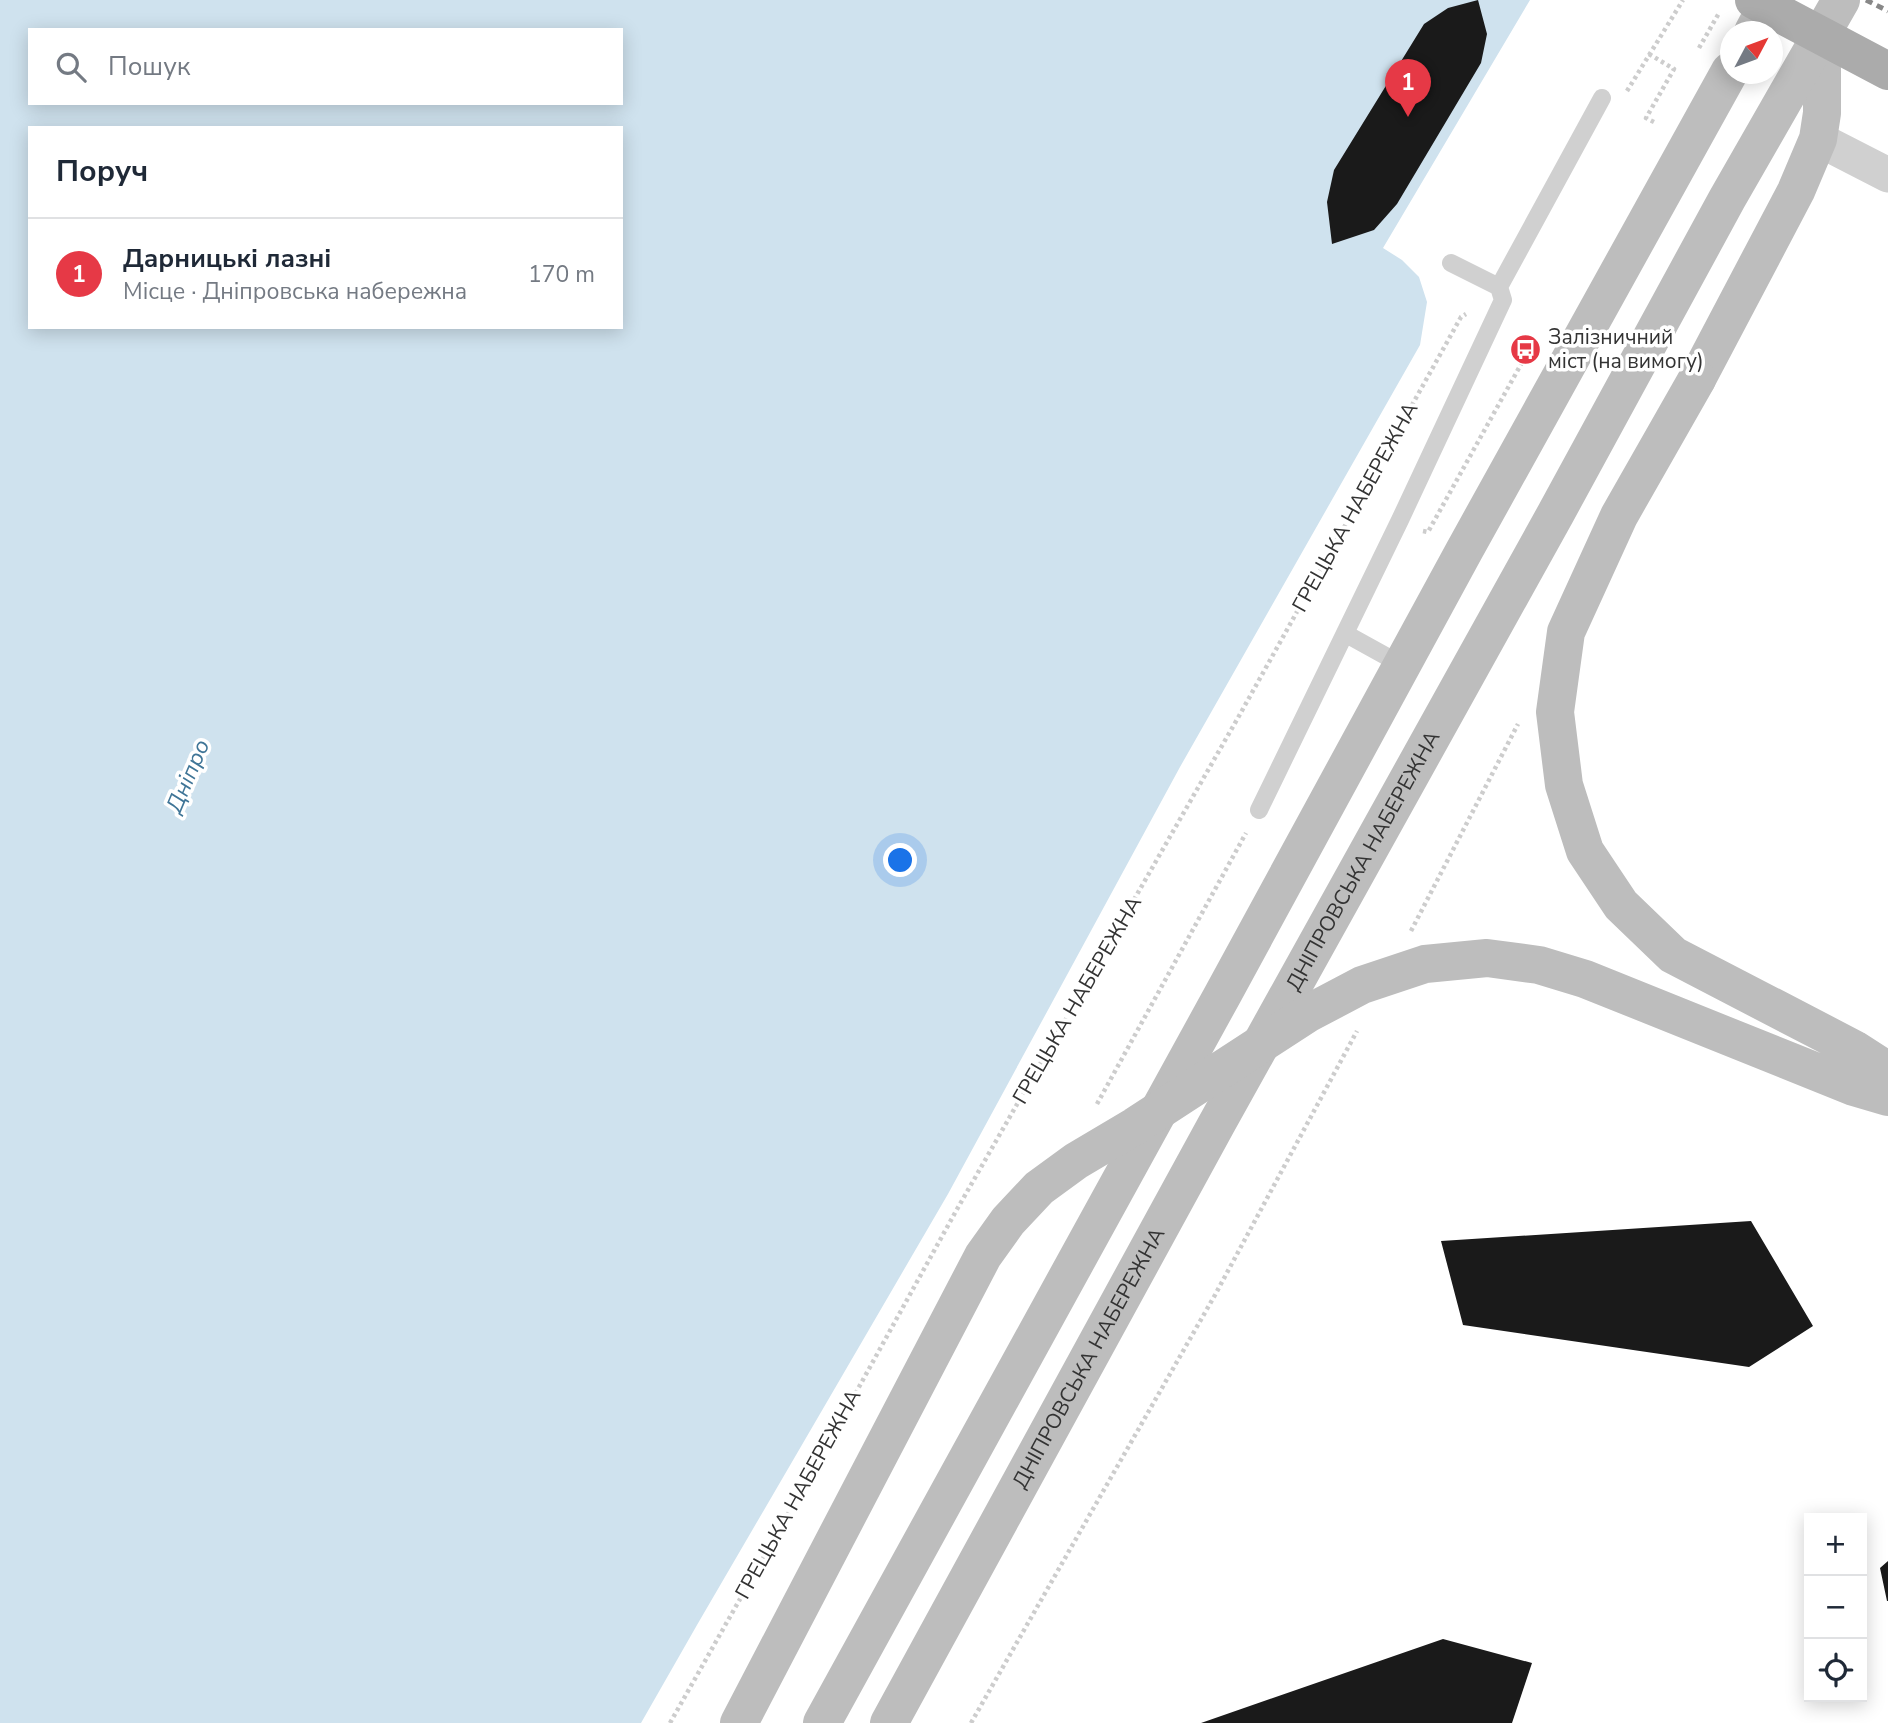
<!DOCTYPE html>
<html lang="uk">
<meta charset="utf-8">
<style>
:root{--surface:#fff;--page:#f2f2f3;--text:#1f2937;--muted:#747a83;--line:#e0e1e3;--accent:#e63946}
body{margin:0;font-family:"Nunito Sans",sans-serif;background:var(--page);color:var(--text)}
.controls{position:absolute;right:21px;bottom:21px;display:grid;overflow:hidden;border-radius:0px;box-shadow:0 4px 18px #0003}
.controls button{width:63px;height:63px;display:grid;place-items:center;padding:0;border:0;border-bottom:2px solid var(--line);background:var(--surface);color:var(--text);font:35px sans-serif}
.compass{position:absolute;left:1720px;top:21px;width:63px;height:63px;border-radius:50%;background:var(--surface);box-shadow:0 4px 18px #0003;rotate:49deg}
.you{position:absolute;left:901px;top:861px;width:24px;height:24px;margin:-18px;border:5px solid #fff;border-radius:50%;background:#1a73e8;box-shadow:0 0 0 10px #1a73e833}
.badge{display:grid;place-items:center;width:46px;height:46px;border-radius:50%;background:var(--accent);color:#fff;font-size:23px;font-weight:700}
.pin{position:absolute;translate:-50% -58px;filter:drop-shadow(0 2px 4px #0008)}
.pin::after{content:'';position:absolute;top:37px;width:24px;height:21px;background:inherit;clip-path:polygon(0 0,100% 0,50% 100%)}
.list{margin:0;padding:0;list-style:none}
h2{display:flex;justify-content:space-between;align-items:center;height:91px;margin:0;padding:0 28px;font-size:30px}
h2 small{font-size:23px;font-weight:400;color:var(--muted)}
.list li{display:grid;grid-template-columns:46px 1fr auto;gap:21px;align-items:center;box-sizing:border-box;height:112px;padding:0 28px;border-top:2px solid var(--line)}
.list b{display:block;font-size:26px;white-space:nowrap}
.list p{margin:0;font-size:23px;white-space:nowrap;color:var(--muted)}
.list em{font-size:23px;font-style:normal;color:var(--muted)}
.icon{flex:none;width:38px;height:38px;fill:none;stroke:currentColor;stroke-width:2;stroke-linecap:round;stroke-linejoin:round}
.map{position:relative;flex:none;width:1888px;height:1723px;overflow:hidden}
.search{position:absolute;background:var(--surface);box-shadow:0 4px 18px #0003;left:28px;top:28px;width:595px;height:77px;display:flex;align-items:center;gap:18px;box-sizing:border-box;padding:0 24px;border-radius:0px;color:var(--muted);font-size:26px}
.panel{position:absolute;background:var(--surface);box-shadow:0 4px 18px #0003;left:28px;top:126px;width:595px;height:203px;border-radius:0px}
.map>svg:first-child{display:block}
.water{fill:#cfe2ee;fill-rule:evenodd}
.building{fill:#1a1a1a}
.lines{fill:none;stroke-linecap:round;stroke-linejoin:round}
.path{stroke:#cdcdcd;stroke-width:4.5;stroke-dasharray:3.5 3.5;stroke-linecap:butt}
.lane{stroke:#d0d0d0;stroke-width:18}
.street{stroke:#d0d0d0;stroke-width:35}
.secondary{stroke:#bdbdbd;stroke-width:38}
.rail{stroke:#888;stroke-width:5;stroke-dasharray:7 5;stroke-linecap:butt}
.secondary-bridge{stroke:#bdbdbd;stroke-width:38}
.primary-bridge{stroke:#ababab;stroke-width:38}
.labels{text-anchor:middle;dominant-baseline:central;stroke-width:7;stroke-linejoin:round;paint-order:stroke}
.poi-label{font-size:21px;fill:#333;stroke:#fff;text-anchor:start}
.street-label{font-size:21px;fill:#333;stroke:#fff}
.water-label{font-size:23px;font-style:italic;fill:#3f7597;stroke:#fff}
</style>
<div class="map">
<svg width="1888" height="1723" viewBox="0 0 1888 1723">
<rect width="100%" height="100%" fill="#fff"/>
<path class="water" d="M 0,0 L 1530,0 L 1383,248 L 1402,260 L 1419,277 L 1427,302 L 1420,345 L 1180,767 L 948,1194 L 697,1625 L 641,1723 L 0,1723 ZM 30,30 L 621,30 L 621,103 L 30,103 ZM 30,128 L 621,128 L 621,327 L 30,327 Z"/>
<path class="building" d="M 1478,0 L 1487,34 L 1481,63 L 1397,204 L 1374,230 L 1332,244 L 1327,202 L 1334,170 L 1424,24 L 1448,8 Z
M 1751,1221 L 1813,1326 L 1749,1367 L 1463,1325 L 1441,1241 Z
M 1888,1561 L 1888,1601 L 1887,1601 L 1880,1568 Z
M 1443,1639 L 1532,1663 L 1512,1723 L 1201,1723 Z"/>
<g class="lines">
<path class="path" d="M 1699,48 L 1719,13
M 1649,54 L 1674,69 L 1646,118 L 1656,123
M 1627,91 L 1683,0
M 1423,531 L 1428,532 L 1535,339
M 1411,931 L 1518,724
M 1097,1104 L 1246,833
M 670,1723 L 827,1445 L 956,1211 L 1239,716 L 1461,317 L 1466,314
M 971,1723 L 1215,1295 L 1357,1031"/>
<path class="lane" d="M 1451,263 L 1499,287
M 1346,634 L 1402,665
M 1259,810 L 1400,520 L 1503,300 L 1499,287 L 1602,98"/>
<path class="street" d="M 1818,139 L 1888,175"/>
<g class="secondary">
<path d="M 1753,32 L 1770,0"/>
<path d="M 1697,379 L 1796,191 L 1818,139 L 1822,113 L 1822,69 L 1816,44"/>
<path d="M 822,1723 L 1223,994 L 1464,551 L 1730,71"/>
<path id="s1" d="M 889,1723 L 1216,1125 L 1556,513 L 1727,199 L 1841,0"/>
</g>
<path class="rail" d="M 1866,0 L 1888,11"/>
<path class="secondary-bridge" d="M 1697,379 L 1619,516 L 1566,632 L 1555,712 L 1564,785 L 1585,851 L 1621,905 L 1673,955 L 1854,1049 L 1888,1071
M 739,1723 L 983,1256 L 1008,1221 L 1039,1188 L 1076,1161 L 1135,1126 L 1307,1014 L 1362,985 L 1425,964 L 1487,958 L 1539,965 L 1585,979 L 1854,1087 L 1888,1097"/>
<path class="primary-bridge" d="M 1754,0 L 1888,71"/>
</g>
<defs>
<symbol id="bus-disc" viewBox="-11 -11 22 22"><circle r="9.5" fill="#e63946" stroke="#fff"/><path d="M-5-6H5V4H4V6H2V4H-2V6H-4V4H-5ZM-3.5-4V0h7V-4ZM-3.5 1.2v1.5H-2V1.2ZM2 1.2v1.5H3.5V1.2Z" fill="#fff"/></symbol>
</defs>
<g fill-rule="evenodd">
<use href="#bus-disc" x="1508" y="332" width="35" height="35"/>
</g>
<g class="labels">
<g class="poi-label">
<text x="1548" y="337">Залізничний<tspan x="1548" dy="24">міст (на вимогу)</tspan></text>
</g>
<g class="street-label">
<text transform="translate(1355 507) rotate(-61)">ГРЕЦЬКА НАБЕРЕЖНА</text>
<text stroke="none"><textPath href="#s1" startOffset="984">ДНІПРОВСЬКА НАБЕРЕЖНА</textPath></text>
<text transform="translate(1077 1000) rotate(-60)">ГРЕЦЬКА НАБЕРЕЖНА</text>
<text stroke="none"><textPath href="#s1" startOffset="416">ДНІПРОВСЬКА НАБЕРЕЖНА</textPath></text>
<text transform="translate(798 1494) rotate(-61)">ГРЕЦЬКА НАБЕРЕЖНА</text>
</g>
<g class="water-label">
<text transform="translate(188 776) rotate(-67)">Дніпро</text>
</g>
</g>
</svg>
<div class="controls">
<button>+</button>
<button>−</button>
<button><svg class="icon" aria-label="locate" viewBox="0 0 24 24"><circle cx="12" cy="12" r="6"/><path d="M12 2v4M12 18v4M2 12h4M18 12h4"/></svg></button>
</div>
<svg class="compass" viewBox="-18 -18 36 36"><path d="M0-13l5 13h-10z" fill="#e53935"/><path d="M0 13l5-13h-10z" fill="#747a83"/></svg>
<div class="you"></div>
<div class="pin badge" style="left:1408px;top:117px">1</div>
<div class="search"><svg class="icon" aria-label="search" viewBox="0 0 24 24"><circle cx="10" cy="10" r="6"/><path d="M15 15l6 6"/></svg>Пошук</div>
<section class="panel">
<h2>Поруч<small></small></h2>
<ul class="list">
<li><span class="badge">1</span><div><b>Дарницькі лазні</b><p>Місце · Дніпровська набережна</p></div><em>170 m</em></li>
</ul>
</section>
</div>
